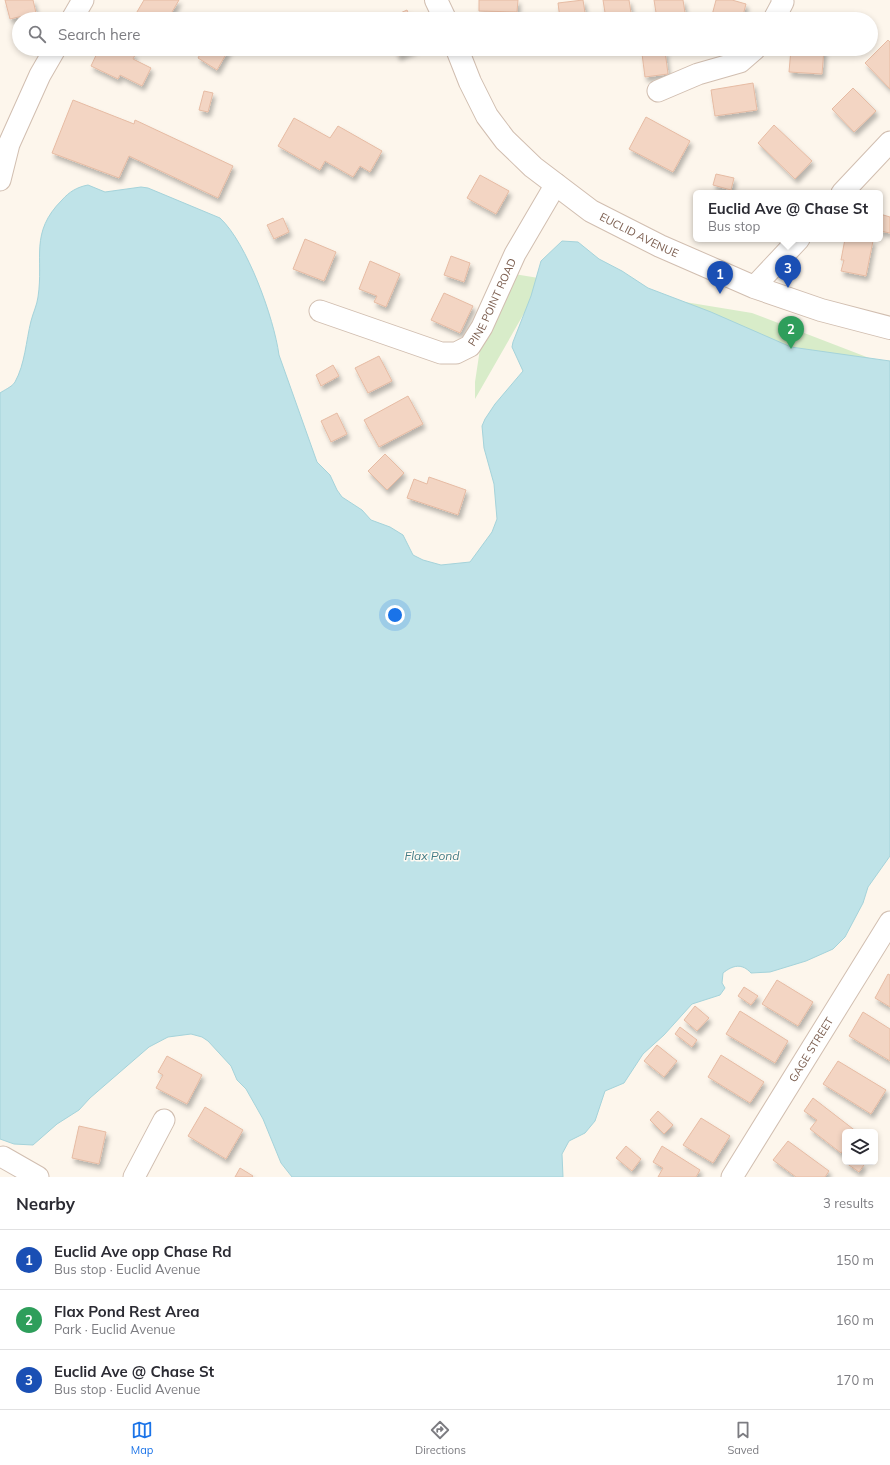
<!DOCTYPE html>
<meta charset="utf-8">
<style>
:root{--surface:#fff;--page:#f7f7f7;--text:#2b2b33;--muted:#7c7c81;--line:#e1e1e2;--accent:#1a73e8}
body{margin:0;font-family:Mulish,sans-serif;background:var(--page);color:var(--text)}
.controls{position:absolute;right:12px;bottom:12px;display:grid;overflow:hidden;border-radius:6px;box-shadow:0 2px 6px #0003}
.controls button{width:36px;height:36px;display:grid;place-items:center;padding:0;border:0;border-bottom:1px solid var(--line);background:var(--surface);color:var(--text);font:20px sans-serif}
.you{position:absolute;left:395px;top:615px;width:14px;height:14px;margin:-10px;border:3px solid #fff;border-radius:50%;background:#1a73e8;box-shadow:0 0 0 6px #1a73e833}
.badge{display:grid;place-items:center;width:26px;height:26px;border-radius:50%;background:var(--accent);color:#fff;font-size:13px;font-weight:700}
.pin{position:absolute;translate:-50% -33px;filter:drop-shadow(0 1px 2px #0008)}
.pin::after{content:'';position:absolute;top:21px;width:14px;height:12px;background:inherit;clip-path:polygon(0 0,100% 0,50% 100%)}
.popup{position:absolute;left:693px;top:190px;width:190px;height:52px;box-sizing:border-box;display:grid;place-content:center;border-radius:6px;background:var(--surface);filter:drop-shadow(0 1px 3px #0005);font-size:13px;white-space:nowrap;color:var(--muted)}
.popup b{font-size:15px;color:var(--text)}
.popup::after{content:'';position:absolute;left:50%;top:100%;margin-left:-8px;border:8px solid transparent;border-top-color:var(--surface)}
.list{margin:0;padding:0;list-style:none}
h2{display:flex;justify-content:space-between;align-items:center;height:52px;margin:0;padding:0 16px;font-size:17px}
h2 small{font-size:13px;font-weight:400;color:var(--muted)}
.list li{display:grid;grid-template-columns:26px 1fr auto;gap:12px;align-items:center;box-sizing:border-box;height:60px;padding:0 16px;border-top:1px solid var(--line)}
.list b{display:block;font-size:15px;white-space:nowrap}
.list p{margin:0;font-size:13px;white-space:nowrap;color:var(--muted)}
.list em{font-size:13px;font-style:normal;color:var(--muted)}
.icon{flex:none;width:22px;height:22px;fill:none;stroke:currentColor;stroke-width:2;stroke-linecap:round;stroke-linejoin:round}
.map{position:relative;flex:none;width:890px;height:1177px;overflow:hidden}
.search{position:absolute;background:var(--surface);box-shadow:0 2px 6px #0003;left:12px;right:12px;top:12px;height:44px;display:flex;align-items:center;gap:10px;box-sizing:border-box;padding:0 14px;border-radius:22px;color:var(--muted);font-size:15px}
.sheet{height:232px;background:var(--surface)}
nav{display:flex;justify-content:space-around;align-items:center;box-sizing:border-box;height:56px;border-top:1px solid var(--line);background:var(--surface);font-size:11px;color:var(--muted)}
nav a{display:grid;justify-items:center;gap:2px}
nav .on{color:var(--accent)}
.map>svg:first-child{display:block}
.green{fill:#d8ecc9}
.water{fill:#bfe3e8;stroke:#a5d3da}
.building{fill:#f3d5c3;stroke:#e6bba3;filter:url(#shadow)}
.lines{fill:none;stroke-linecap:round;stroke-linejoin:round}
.minor-casing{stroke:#d1beb0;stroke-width:23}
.tertiary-casing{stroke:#d1beb0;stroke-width:24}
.minor{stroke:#fff;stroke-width:21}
.tertiary{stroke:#fff;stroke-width:22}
.labels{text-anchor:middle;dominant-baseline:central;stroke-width:3;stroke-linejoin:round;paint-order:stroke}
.street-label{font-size:11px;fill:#7a5c4d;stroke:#fffaf3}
.water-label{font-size:12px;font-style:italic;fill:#437c86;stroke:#fffaf3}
</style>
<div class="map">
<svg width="890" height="1177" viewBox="0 0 890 1177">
<defs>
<filter id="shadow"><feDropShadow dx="2.5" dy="4.5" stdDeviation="2" flood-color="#0004"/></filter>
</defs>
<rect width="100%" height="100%" fill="#fdf6ec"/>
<path class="green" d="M 502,272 L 752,313 L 890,366 L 890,407 L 542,282 L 475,399 L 475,382 L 486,309 Z"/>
<path class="water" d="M 88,185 L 105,192 L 141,187 L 148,188 L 220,218 C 247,243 274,318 279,355 L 317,462 L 330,475 L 337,490 L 342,497 L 362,510 L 371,520 L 390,527 L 403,535 L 413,555 L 423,560 L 441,565 L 470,562 L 492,532 L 497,519 L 494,484 L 484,448 L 482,426 L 485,419 L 495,404 L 523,371 L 512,347 L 513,342 L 531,296 L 541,261 L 562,241 L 578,242 L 599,259 L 622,271 L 648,288 L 711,312 L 791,347 L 890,361 L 890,856 L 868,887 L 863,903 L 845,937 L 833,949 L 806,961 L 770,972 L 751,973 C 742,963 733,965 723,973 L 722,983 L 725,988 L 720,995 L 692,1004 L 664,1035 L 643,1054 L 624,1083 L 605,1091 L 595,1121 L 585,1133 L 569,1141 L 562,1154 L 563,1177 L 292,1177 L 281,1163 L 263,1119 L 246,1089 L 237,1080 L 231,1066 L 208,1041 L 202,1037 L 191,1034 L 168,1037 L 149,1047 L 90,1098 L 79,1110 L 57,1124 L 33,1145 L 14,1144 L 0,1139 L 0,393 C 4,390 12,387 15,382 C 25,364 26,341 31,321 C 33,313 37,305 38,297 C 44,258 29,233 62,200 C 69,192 77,187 88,185 Z"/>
<path class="building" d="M 5,0 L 33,0 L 36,13 L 10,19 Z
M 144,0 L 179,0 L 168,19 L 137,19 L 134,17 Z
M 479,0 L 518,0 L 517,12 L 479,11 Z
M 583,0 L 586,19 L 560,19 L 558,3 Z
M 603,0 L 629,0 L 632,19 L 606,19 Z
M 654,0 L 683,0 L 686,19 L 657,19 Z
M 716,0 L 732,0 L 746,4 L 742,19 L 711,19 Z
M 407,10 L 411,19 L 387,19 Z
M 794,14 L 827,17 L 827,19 L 794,19 Z
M 888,40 L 890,42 L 890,89 L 865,63 Z
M 99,49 L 122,49 L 135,55 L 133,59 L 151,68 L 142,86 L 120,75 L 118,79 L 91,66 Z
M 203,49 L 229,49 L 217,70 L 198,58 Z
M 395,49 L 415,49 L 398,56 Z
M 791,49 L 824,49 L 822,74 L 789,72 Z
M 665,51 L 668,74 L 645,77 L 642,54 Z
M 753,83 L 757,110 L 715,116 L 711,90 Z
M 853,88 L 876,111 L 854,132 L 832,109 Z
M 204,91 L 213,93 L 208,112 L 199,110 Z
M 73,100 L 134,124 L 135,120 L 233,166 L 218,198 L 129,156 L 119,178 L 52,153 Z
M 646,117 L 690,141 L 673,172 L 629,149 Z
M 294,118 L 330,138 L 338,126 L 382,151 L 370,172 L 360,166 L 353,177 L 325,161 L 320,170 L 278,146 Z
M 774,125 L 812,161 L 795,179 L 758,143 Z
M 716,174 L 734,178 L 731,190 L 713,185 Z
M 480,175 L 509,191 L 496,214 L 467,198 Z
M 880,214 L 890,217 L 890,233 L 880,231 Z
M 283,218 L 289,232 L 274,239 L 267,225 Z
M 305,239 L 336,252 L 324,281 L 293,269 Z
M 845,239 L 863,239 L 873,241 L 866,276 L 841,271 L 844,260 L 841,260 Z
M 451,256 L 470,263 L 464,282 L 444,275 Z
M 370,261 L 400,274 L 386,307 L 374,302 L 377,296 L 359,289 Z
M 444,293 L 473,306 L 460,333 L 431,320 Z
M 379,356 L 392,381 L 368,393 L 355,368 Z
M 333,365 L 339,376 L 321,386 L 316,375 Z
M 408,396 L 423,424 L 379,447 L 364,420 Z
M 337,413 L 347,434 L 331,442 L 321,421 Z
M 385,454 L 404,473 L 387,490 L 368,471 Z
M 429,477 L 466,490 L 458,515 L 407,498 L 414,479 L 427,484 Z
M 888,974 L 890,975 L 890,1007 L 875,998 Z
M 777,980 L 813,1002 L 798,1026 L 762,1004 Z
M 744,987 L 758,996 L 751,1005 L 738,996 Z
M 695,1006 L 709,1018 L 697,1031 L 684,1020 Z
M 740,1011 L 788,1041 L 775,1063 L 726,1034 Z
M 863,1012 L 890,1029 L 890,1061 L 849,1036 Z
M 680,1027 L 697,1040 L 692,1047 L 675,1034 Z
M 657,1045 L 677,1061 L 664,1077 L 644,1061 Z
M 721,1055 L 764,1082 L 750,1103 L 708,1077 Z
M 167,1056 L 202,1075 L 187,1104 L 156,1088 L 163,1075 L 158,1072 Z
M 838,1061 L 886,1090 L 871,1114 L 823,1084 Z
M 813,1098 L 857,1132 L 845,1132 L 845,1148 L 841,1153 L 810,1129 L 817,1120 L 804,1111 Z
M 205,1107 L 243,1130 L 226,1159 L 188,1136 Z
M 658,1111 L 673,1125 L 664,1134 L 650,1120 Z
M 701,1118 L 730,1136 L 713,1163 L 683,1145 Z
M 79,1126 L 106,1132 L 99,1164 L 72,1158 Z
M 788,1141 L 829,1171 L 825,1177 L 796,1177 L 773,1160 Z
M 626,1146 L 641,1159 L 632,1171 L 616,1158 Z
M 662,1146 L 700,1170 L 696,1177 L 658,1177 L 663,1168 L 653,1162 Z
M 847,1162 L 860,1162 L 864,1165 L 859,1172 L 846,1163 Z
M 240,1168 L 253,1176 L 252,1177 L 235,1177 Z"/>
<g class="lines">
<defs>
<g id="minor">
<path d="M 72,19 L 83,0"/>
<path d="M 774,19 L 783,2 L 782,0"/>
<path d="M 658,91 L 698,74 L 740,62 L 755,49"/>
<path d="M 0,180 L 9,144 L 40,75 L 55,49"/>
<path d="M 842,193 L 890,142"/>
<path d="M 754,287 L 799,239"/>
<path id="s1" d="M 320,311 L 441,353 L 456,353 L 470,346 L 482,327 L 515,254 L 556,184"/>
<path d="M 3,1157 L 38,1177"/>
<path d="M 134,1177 L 164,1120"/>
<path id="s2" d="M 732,1177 L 890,922"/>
</g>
<g id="tertiary">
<path d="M 436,0 L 445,19"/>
<path id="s3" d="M 457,49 L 470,82 L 487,116 L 505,140 L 533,167 L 591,211 L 660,246 L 754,287 L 821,310 L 890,328"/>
</g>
</defs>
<use href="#minor" class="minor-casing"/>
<use href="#tertiary" class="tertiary-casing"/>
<use href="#minor" class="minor"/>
<use href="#tertiary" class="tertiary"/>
</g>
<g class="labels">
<g class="street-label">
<text stroke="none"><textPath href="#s3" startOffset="269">EUCLID AVENUE</textPath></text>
<text stroke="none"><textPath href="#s1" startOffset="208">PINE POINT ROAD</textPath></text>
<text stroke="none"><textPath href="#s2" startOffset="150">GAGE STREET</textPath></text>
</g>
<g class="water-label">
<text x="432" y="855">Flax Pond</text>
</g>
</g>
</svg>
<div class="controls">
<button><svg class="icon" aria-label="layers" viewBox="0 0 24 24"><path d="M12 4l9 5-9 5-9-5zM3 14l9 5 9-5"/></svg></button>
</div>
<div class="you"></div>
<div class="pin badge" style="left:720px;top:294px;background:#1a4fb4">1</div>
<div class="pin badge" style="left:791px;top:349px;background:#2e9e5b">2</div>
<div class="pin badge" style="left:788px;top:288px;background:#1a4fb4">3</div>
<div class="popup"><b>Euclid Ave @ Chase St</b>Bus stop</div>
<div class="search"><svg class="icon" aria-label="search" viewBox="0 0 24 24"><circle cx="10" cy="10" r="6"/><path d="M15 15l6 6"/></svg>Search here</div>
</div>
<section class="sheet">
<h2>Nearby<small>3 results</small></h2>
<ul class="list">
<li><span class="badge" style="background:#1a4fb4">1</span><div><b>Euclid Ave opp Chase Rd</b><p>Bus stop · Euclid Avenue</p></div><em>150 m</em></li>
<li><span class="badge" style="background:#2e9e5b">2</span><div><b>Flax Pond Rest Area</b><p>Park · Euclid Avenue</p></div><em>160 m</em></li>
<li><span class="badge" style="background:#1a4fb4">3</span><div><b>Euclid Ave @ Chase St</b><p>Bus stop · Euclid Avenue</p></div><em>170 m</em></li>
</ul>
</section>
<nav>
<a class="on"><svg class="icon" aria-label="map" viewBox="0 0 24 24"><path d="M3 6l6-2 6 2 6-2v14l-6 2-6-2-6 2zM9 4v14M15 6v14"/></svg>Map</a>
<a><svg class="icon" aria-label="directions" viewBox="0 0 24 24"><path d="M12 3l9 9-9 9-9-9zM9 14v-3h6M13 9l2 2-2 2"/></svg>Directions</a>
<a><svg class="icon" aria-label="saved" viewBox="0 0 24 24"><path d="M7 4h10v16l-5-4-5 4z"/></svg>Saved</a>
</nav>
